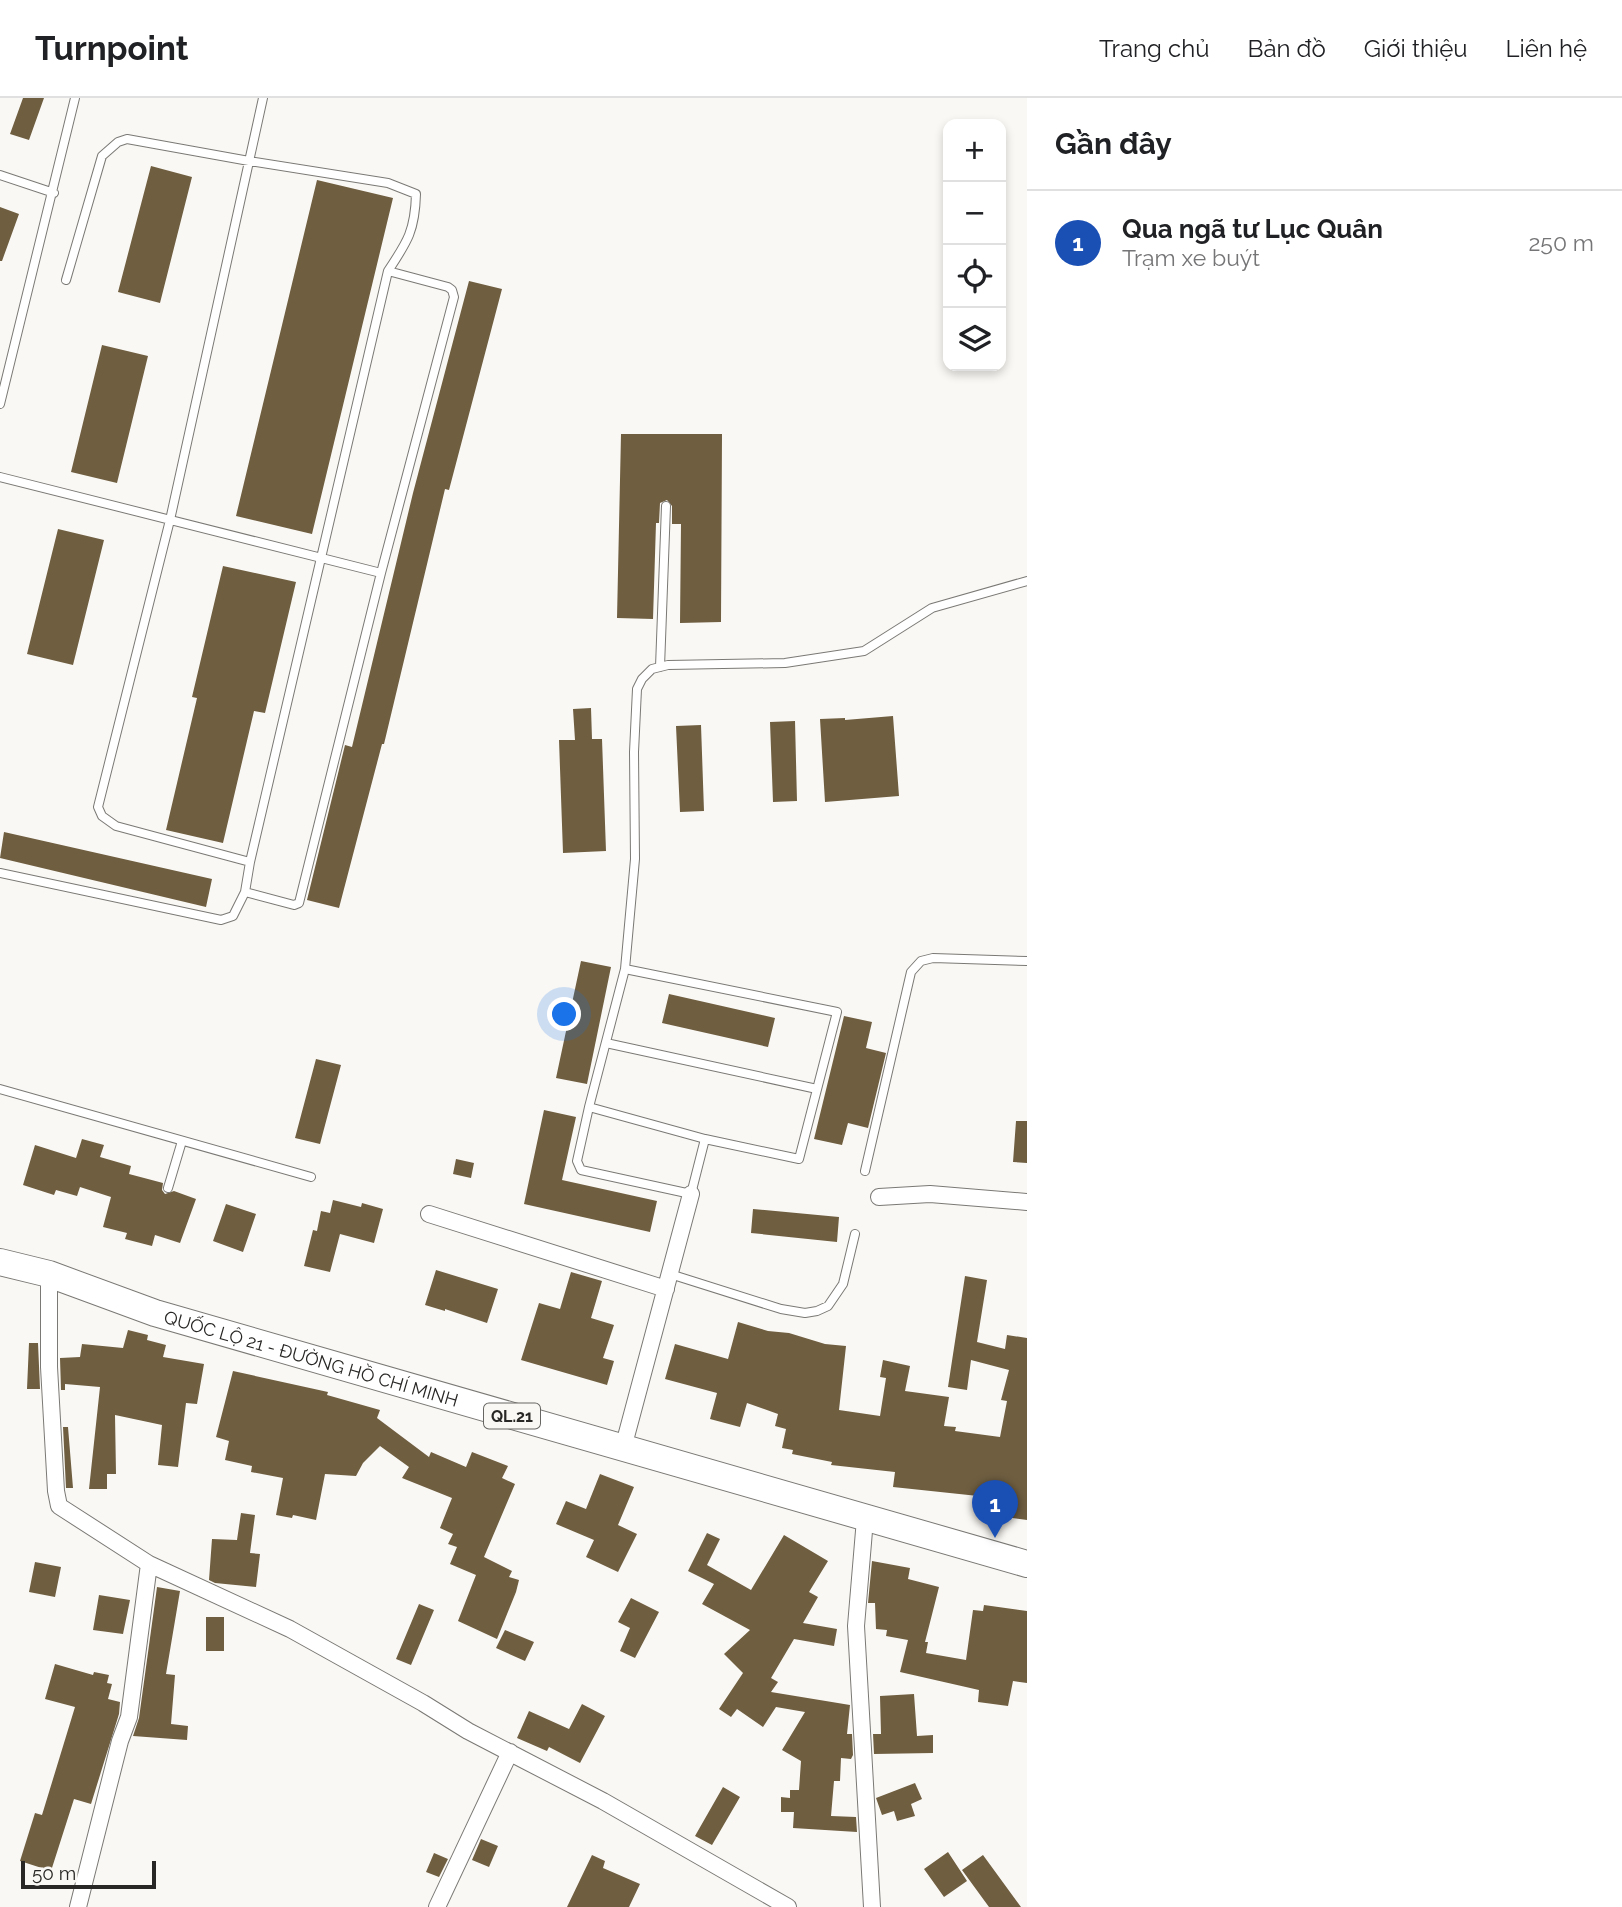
<!DOCTYPE html>
<html lang="vi">
<meta charset="utf-8">
<style>
:root{--surface:#fff;--page:#f6f6f6;--text:#202124;--muted:#757577;--line:#e0e0e0;--accent:#111827}
body{margin:0;font-family:Raleway,sans-serif;background:var(--page);color:var(--text)}
.controls{position:absolute;right:21px;top:21px;display:grid;overflow:hidden;border-radius:14px;box-shadow:0 4px 10px #0003}
.controls button{width:63px;height:63px;display:grid;place-items:center;padding:0;border:0;border-bottom:2px solid var(--line);background:var(--surface);color:var(--text);font:35px sans-serif}
.scale{position:absolute;left:21px;bottom:18px;width:135px;box-sizing:border-box;padding-left:7px;border:4px solid #282725;border-top:0;font-size:19px;line-height:24px;white-space:nowrap;color:#282725;-webkit-text-stroke:5px #faf8f4;paint-order:stroke}
.you{position:absolute;left:565px;top:917px;width:24px;height:24px;margin:-18px;border:5px solid #fff;border-radius:50%;background:#1a73e8;box-shadow:0 0 0 10px #1a73e833}
.badge{display:grid;place-items:center;width:46px;height:46px;border-radius:50%;background:var(--accent);color:#fff;font-size:23px;font-weight:700}
.pin{position:absolute;translate:-50% -58px;filter:drop-shadow(0 2px 4px #0008)}
.pin::after{content:'';position:absolute;top:37px;width:24px;height:21px;background:inherit;clip-path:polygon(0 0,100% 0,50% 100%)}
.list{margin:0;padding:0;list-style:none}
h2{display:flex;justify-content:space-between;align-items:center;height:91px;margin:0;padding:0 28px;font-size:30px}
h2 small{font-size:23px;font-weight:400;color:var(--muted)}
.list li{display:grid;grid-template-columns:46px 1fr auto;gap:21px;align-items:center;box-sizing:border-box;height:105px;padding:0 28px;border-top:2px solid var(--line)}
.list b{display:block;font-size:26px;white-space:nowrap}
.list p{margin:0;font-size:23px;white-space:nowrap;color:var(--muted)}
.list em{font-size:23px;font-style:normal;color:var(--muted)}
.icon{flex:none;width:38px;height:38px;fill:none;stroke:currentColor;stroke-width:2;stroke-linecap:round;stroke-linejoin:round}
.map{position:relative;flex:none;width:1027px;height:1809px;overflow:hidden}
header{display:flex;align-items:center;gap:42px;box-sizing:border-box;height:98px;padding:0 35px;background:var(--surface);border-bottom:2px solid var(--line)}
header strong{font-size:33px}
nav{display:flex;gap:38px;margin-inline-start:auto;font-size:24px}
main{display:flex}
aside{flex:1;background:var(--surface)}
.map>svg:first-child{display:block}
.building{fill:#6f5e40}
.lines{fill:none;stroke-linecap:round;stroke-linejoin:round}
.service-casing{stroke:#7b7975;stroke-width:10}
.minor-casing{stroke:#7b7975;stroke-width:18}
.trunk-casing{stroke:#7b7975;stroke-width:28}
.service{stroke:#fff;stroke-width:8}
.minor{stroke:#fff;stroke-width:16}
.trunk{stroke:#fff;stroke-width:26}
.labels{text-anchor:middle;dominant-baseline:central;stroke-width:7;stroke-linejoin:round;paint-order:stroke}
.shield{fill:#faf8f4;stroke:#676663;stroke-width:2}
.shield-label{font-size:16px;font-weight:bold;fill:#282725}
.street-label{font-size:18px;fill:#282725;stroke:#faf8f4}
</style>
<header>
<strong>Turnpoint</strong>
<nav><a>Trang chủ</a><a>Bản đồ</a><a>Giới thiệu</a><a>Liên hệ</a></nav>
</header>
<main>
<div class="map">
<svg width="1027" height="1809" viewBox="0 0 1027 1809">
<rect width="100%" height="100%" fill="#faf8f4"/>
<path class="building" d="M 23,0 L 44,0 L 29,42 L 10,36 Z
M 151,68 L 192,79 L 160,205 L 118,194 Z
M 317,82 L 393,100 L 312,436 L 236,418 Z
M 0,109 L 19,116 L 2,163 L 0,163 Z
M 469,183 L 502,191 L 449,392 L 445,391 L 384,646 L 382,646 L 339,810 L 307,802 L 345,647 L 352,649 L 413,395 Z
M 102,247 L 148,258 L 117,385 L 71,374 Z
M 621,336 L 722,336 L 721,524 L 680,525 L 681,426 L 672,426 L 672,408 L 667,402 L 660,405 L 659,425 L 656,425 L 653,521 L 617,520 Z
M 58,431 L 104,442 L 73,567 L 27,556 Z
M 223,468 L 296,484 L 265,615 L 254,613 L 223,745 L 166,732 L 197,600 L 192,599 Z
M 591,610 L 592,641 L 602,641 L 606,753 L 563,755 L 559,642 L 575,642 L 573,611 Z
M 893,618 L 899,698 L 825,704 L 820,621 L 845,620 L 845,622 Z
M 795,623 L 797,703 L 773,704 L 770,624 Z
M 701,627 L 704,713 L 680,714 L 676,628 Z
M 4,734 L 212,781 L 206,809 L 0,760 Z
M 581,863 L 611,869 L 587,986 L 556,980 Z
M 669,896 L 775,920 L 768,949 L 662,925 Z
M 844,918 L 872,924 L 866,950 L 886,955 L 868,1030 L 848,1025 L 842,1047 L 814,1041 Z
M 316,961 L 341,967 L 320,1046 L 295,1040 Z
M 544,1012 L 576,1019 L 562,1082 L 657,1103 L 650,1134 L 524,1106 Z
M 1016,1023 L 1027,1023 L 1027,1065 L 1013,1064 Z
M 82,1041 L 104,1047 L 100,1059 L 131,1068 L 129,1076 L 163,1085 L 162,1092 L 165,1096 L 174,1093 L 196,1101 L 180,1145 L 155,1137 L 152,1148 L 125,1141 L 127,1135 L 103,1129 L 111,1099 L 80,1089 L 77,1098 L 56,1092 L 54,1097 L 23,1087 L 35,1047 L 76,1060 Z
M 456,1061 L 474,1065 L 471,1080 L 453,1076 Z
M 333,1102 L 361,1109 L 362,1105 L 383,1111 L 374,1145 L 340,1136 L 330,1174 L 304,1168 L 313,1132 L 317,1133 L 321,1113 L 330,1115 Z
M 226,1106 L 256,1116 L 243,1154 L 213,1143 Z
M 753,1111 L 839,1119 L 837,1144 L 751,1135 Z
M 436,1172 L 498,1191 L 487,1225 L 445,1211 L 445,1213 L 425,1207 Z
M 571,1174 L 602,1183 L 591,1220 L 614,1227 L 603,1260 L 614,1263 L 607,1287 L 521,1262 L 539,1205 L 560,1211 Z
M 965,1178 L 987,1182 L 977,1244 L 1005,1251 L 1007,1237 L 1027,1240 L 1027,1422 L 975,1415 L 978,1398 L 893,1389 L 895,1374 L 831,1367 L 832,1364 L 792,1356 L 793,1352 L 782,1350 L 786,1331 L 775,1328 L 778,1316 L 747,1305 L 740,1329 L 710,1321 L 717,1295 L 665,1281 L 675,1246 L 728,1261 L 738,1224 L 768,1233 L 789,1235 L 825,1246 L 846,1248 L 839,1312 L 880,1318 L 886,1280 L 880,1279 L 883,1262 L 910,1268 L 905,1293 L 949,1299 L 944,1328 L 956,1329 L 955,1333 L 1000,1339 L 1007,1303 L 1001,1302 L 1009,1272 L 971,1262 L 967,1292 L 948,1289 Z
M 128,1232 L 148,1237 L 147,1242 L 166,1247 L 163,1259 L 204,1266 L 197,1306 L 186,1305 L 178,1369 L 158,1367 L 162,1327 L 115,1317 L 116,1376 L 107,1376 L 107,1391 L 89,1391 L 100,1289 L 65,1286 L 65,1292 L 61,1292 L 60,1260 L 80,1259 L 82,1246 L 123,1250 Z
M 29,1245 L 38,1245 L 40,1291 L 27,1291 Z
M 233,1273 L 328,1294 L 327,1297 L 380,1312 L 377,1320 L 429,1359 L 431,1354 L 466,1369 L 472,1354 L 508,1368 L 502,1380 L 515,1386 L 484,1459 L 512,1473 L 509,1479 L 519,1482 L 516,1494 L 497,1541 L 458,1523 L 476,1477 L 450,1466 L 457,1449 L 448,1446 L 453,1436 L 440,1430 L 452,1400 L 402,1380 L 409,1369 L 380,1348 L 363,1365 L 356,1378 L 325,1376 L 316,1422 L 293,1417 L 292,1420 L 276,1417 L 283,1380 L 251,1374 L 252,1368 L 225,1362 L 229,1343 L 216,1339 Z
M 63,1329 L 68,1329 L 73,1390 L 66,1390 Z
M 600,1376 L 634,1389 L 618,1427 L 637,1436 L 618,1474 L 586,1459 L 594,1442 L 556,1426 L 566,1403 L 586,1411 Z
M 241,1415 L 255,1417 L 250,1455 L 260,1456 L 256,1489 L 215,1485 L 209,1482 L 212,1441 L 237,1442 Z
M 707,1435 L 720,1441 L 707,1467 L 751,1492 L 784,1437 L 828,1463 L 809,1494 L 818,1499 L 803,1525 L 837,1531 L 834,1548 L 794,1541 L 771,1580 L 778,1584 L 771,1594 L 850,1607 L 847,1636 L 852,1636 L 853,1657 L 851,1661 L 841,1660 L 840,1683 L 834,1683 L 831,1718 L 856,1719 L 857,1734 L 793,1730 L 794,1714 L 781,1714 L 781,1699 L 790,1700 L 790,1692 L 799,1692 L 801,1663 L 782,1652 L 805,1614 L 776,1609 L 763,1629 L 737,1611 L 731,1619 L 719,1611 L 743,1575 L 724,1556 L 750,1532 L 702,1506 L 714,1486 L 688,1473 Z
M 872,1463 L 910,1470 L 908,1481 L 939,1489 L 925,1544 L 928,1544 L 926,1555 L 966,1562 L 973,1512 L 983,1513 L 984,1507 L 1027,1513 L 1027,1585 L 1013,1583 L 1008,1608 L 978,1604 L 979,1592 L 900,1574 L 908,1542 L 886,1538 L 887,1532 L 876,1531 L 875,1505 L 868,1505 Z
M 35,1464 L 61,1469 L 55,1499 L 29,1494 Z
M 157,1489 L 180,1493 L 166,1576 L 175,1577 L 171,1626 L 188,1628 L 187,1642 L 133,1638 L 139,1620 Z
M 99,1497 L 130,1502 L 123,1536 L 93,1532 Z
M 631,1500 L 659,1514 L 635,1560 L 620,1553 L 630,1530 L 618,1524 Z
M 419,1506 L 434,1512 L 411,1567 L 396,1561 Z
M 206,1519 L 224,1519 L 224,1553 L 206,1553 Z
M 505,1532 L 534,1544 L 525,1563 L 496,1550 Z
M 55,1566 L 93,1577 L 94,1574 L 109,1577 L 107,1585 L 112,1586 L 108,1601 L 120,1604 L 119,1616 L 91,1706 L 74,1701 L 51,1773 L 20,1763 L 35,1715 L 42,1717 L 75,1609 L 45,1601 Z
M 914,1596 L 917,1638 L 933,1637 L 933,1655 L 874,1656 L 873,1636 L 881,1636 L 880,1598 Z
M 582,1606 L 605,1618 L 580,1665 L 549,1649 L 547,1653 L 517,1640 L 529,1613 L 569,1631 Z
M 915,1685 L 922,1701 L 911,1706 L 915,1718 L 897,1723 L 894,1713 L 882,1717 L 876,1700 Z
M 723,1689 L 740,1699 L 712,1747 L 695,1738 Z
M 481,1741 L 498,1748 L 489,1769 L 472,1762 Z
M 948,1754 L 967,1783 L 944,1799 L 924,1771 Z
M 434,1755 L 448,1761 L 439,1779 L 426,1774 Z
M 592,1757 L 605,1763 L 603,1770 L 640,1786 L 629,1809 L 567,1809 Z
M 983,1757 L 1021,1809 L 989,1809 L 962,1772 Z"/>
<g class="lines">
<defs>
<path id="service" d="M 0,77 L 54,95
M 66,182 L 102,58 L 118,44 L 127,41 L 249,63 L 388,85 L 416,96 C 415,132 408,143 388,173 L 250,764 L 116,728 L 102,718 L 98,709 L 170,422 L 263,0
M 0,306 L 75,0
M 0,379 L 381,475
M 660,569 L 666,408
M 250,764 L 245,794 L 294,807 L 299,805 L 381,475 L 454,199 L 452,192 L 448,189 L 388,173
M 0,775 L 221,822 L 233,818 L 245,794
M 625,871 L 837,914 L 799,1061 L 705,1041 L 691,1096 L 581,1072 L 577,1063 L 589,1009 Z
M 625,871 L 635,761 L 634,654 L 637,591 L 642,581 L 652,571 L 668,567 L 785,565 L 864,553 L 932,510 L 1027,483
M 606,945 L 817,991
M 0,991 L 311,1079
M 589,1009 L 705,1041
M 865,1073 L 911,874 L 921,863 L 933,860 L 1027,863
M 168,1090 L 182,1043
M 670,1176 L 781,1211 L 805,1215 L 817,1213 L 828,1208 L 843,1186 L 855,1136"/>
<path id="minor" d="M 879,1099 L 930,1096 L 1027,1104
M 429,1116 L 666,1191
M 49,1176 L 49,1269 L 56,1393 L 59,1408 L 149,1466 L 290,1531 L 423,1605 L 468,1633 L 603,1703 L 788,1809
M 623,1350 L 691,1096
M 865,1421 L 856,1528 L 872,1809
M 78,1809 L 120,1643 L 129,1619 L 149,1466
M 437,1809 L 510,1654"/>
<g id="trunk">
<path id="s1" d="M 0,1164 L 49,1176 L 155,1215 L 1027,1466"/>
</g>
</defs>
<use href="#service" class="service-casing"/>
<use href="#minor" class="minor-casing"/>
<use href="#trunk" class="trunk-casing"/>
<use href="#service" class="service"/>
<use href="#minor" class="minor"/>
<use href="#trunk" class="trunk"/>
</g>
<g class="labels">
<rect class="shield" x="484" y="1305.5" width="56" height="25" rx="5"/>
<g class="shield-label">
<text x="512" y="1318">QL.21</text>
</g>
<g class="street-label">
<text stroke="none"><textPath href="#s1" startOffset="326">QUỐC LỘ 21 - ĐƯỜNG HỒ CHÍ MINH</textPath></text>
</g>
</g>
</svg>
<div class="controls">
<button>+</button>
<button>−</button>
<button><svg class="icon" aria-label="locate" viewBox="0 0 24 24"><circle cx="12" cy="12" r="6"/><path d="M12 2v4M12 18v4M2 12h4M18 12h4"/></svg></button>
<button><svg class="icon" aria-label="layers" viewBox="0 0 24 24"><path d="M12 4l9 5-9 5-9-5zM3 14l9 5 9-5"/></svg></button>
</div>
<div class="scale">50 m</div>
<div class="you"></div>
<div class="pin badge" style="left:995px;top:1440px;background:#1a4fb4">1</div>
</div>
<aside>
<h2>Gần đây<small></small></h2>
<ul class="list">
<li><span class="badge" style="background:#1a4fb4">1</span><div><b>Qua ngã tư Lục Quân</b><p>Trạm xe buýt</p></div><em>250 m</em></li>
</ul>
</aside>
</main>
